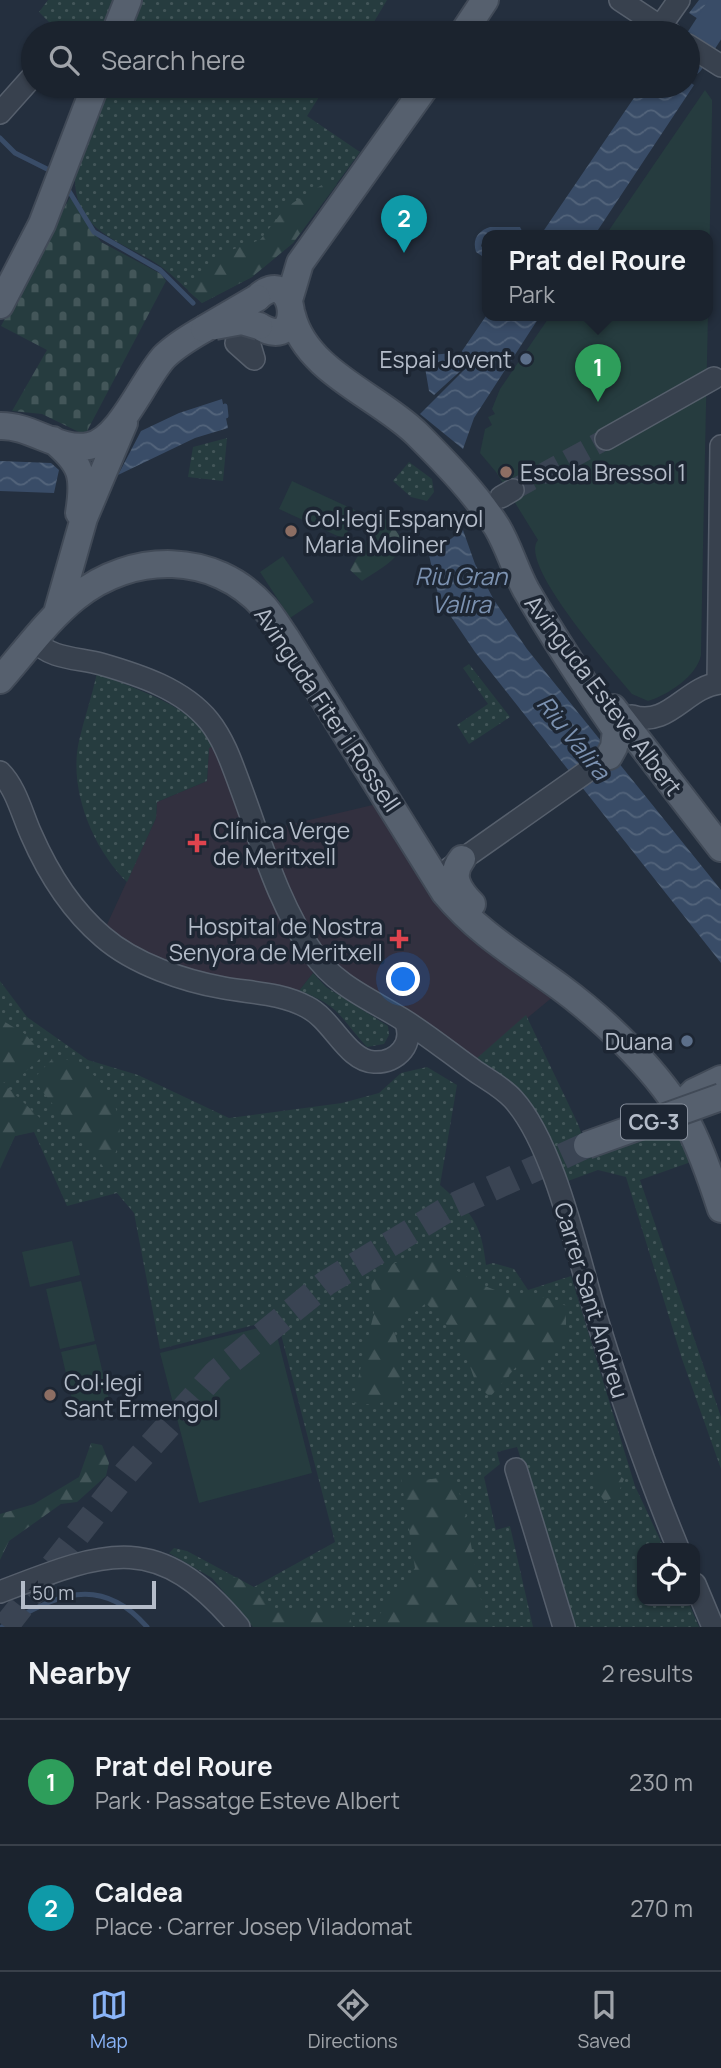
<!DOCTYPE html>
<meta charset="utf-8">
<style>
:root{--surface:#1b232e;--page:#282f3a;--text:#f1f3f6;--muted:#a0a4aa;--line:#39404a;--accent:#8ab4f8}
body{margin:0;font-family:Manrope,sans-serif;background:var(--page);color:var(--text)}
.controls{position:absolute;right:21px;bottom:21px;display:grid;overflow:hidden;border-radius:14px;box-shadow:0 2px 5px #0004}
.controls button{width:63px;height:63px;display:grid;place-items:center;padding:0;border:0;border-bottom:2px solid var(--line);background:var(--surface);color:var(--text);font:35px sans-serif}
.scale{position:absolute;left:21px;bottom:18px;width:135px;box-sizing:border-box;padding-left:7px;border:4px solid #b4bcc9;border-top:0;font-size:19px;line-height:24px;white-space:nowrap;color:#b4bcc9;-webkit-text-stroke:5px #1d2633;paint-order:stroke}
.you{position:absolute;left:404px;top:980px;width:24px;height:24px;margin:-18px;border:5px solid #fff;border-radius:50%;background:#1a73e8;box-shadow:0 0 0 10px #1a73e833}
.badge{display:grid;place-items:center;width:46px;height:46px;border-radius:50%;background:var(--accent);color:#fff;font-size:23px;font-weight:700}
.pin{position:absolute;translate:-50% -58px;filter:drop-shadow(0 2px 4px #0008)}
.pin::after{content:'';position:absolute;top:37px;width:24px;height:21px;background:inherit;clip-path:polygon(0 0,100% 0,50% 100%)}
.popup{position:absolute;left:482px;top:230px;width:231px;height:91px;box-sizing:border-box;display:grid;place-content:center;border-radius:14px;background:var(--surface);filter:drop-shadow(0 2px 5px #0005);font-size:23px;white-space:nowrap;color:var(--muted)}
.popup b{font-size:26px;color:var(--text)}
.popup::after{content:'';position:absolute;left:50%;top:100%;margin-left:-14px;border:14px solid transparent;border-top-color:var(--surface)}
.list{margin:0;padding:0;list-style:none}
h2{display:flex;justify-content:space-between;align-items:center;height:91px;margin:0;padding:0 28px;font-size:30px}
h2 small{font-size:23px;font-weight:400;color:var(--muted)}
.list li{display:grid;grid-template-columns:46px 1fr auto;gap:21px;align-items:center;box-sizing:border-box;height:126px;padding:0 28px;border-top:2px solid var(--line)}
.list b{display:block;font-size:26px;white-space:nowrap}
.list p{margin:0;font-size:23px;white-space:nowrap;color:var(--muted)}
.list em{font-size:23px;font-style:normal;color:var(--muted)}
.icon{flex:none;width:38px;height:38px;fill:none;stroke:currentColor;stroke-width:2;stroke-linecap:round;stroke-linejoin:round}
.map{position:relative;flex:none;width:721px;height:1627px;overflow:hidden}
.search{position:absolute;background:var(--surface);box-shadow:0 2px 5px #0004;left:21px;right:21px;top:21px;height:77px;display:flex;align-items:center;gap:18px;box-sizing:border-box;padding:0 24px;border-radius:38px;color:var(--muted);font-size:26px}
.sheet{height:343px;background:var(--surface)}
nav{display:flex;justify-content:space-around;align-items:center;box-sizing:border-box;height:98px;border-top:2px solid var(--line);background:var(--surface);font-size:19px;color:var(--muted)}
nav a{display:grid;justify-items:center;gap:4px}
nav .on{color:var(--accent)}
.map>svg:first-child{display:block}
.medical{fill:#32303f}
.green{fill:url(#green-dots)}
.forest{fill:url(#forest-firs)}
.cemetery{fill:url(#cemetery-stones)}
.pitch{fill:#263c3f}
.water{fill:url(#water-waves)}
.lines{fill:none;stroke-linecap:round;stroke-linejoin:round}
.stream{stroke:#394c67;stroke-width:5}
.river{stroke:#394c67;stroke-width:32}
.minor-tunnel{stroke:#3a4453;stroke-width:21;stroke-dasharray:21 10;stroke-linecap:butt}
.major-tunnel{stroke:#3a4453;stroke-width:26;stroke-dasharray:26 13;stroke-linecap:butt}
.minor-casing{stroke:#565f6c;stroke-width:24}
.major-casing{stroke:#414a57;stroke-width:30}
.minor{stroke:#38414e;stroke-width:21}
.major{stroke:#56606e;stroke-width:26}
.major-bridge-casing{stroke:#414a57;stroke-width:30;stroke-linecap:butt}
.major-bridge{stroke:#56606e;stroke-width:26}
.service-dot{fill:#5c6f8a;stroke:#1d2633;stroke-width:2.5}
.education-dot{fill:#8d6e63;stroke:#1d2633;stroke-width:2.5}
.health-dot{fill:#e0444e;stroke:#1d2633;stroke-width:2.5}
.labels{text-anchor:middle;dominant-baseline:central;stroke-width:7;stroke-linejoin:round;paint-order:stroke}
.shield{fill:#1d2633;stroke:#878f9c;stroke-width:2}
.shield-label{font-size:21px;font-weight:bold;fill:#b4bcc9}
.poi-label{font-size:23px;fill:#b4bcc9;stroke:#1d2633;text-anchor:start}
.street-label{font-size:23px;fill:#b4bcc9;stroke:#1d2633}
.water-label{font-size:24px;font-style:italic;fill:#7c92b1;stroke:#1d2633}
</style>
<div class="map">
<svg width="721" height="1627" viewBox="0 0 721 1627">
<defs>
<pattern id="green-dots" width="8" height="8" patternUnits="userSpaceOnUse" patternTransform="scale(1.75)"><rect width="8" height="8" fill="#263c3f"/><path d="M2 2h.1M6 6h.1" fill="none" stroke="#435659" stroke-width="1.8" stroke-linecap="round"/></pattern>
<pattern id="forest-firs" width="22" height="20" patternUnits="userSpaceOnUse" patternTransform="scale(1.75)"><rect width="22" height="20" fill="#263c3f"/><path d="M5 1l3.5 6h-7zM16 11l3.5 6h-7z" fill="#435659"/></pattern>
<pattern id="cemetery-stones" width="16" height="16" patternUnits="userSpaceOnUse" patternTransform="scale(1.75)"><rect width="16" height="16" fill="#263c3f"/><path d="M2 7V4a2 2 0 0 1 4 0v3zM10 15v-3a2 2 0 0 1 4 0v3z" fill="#435659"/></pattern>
<pattern id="water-waves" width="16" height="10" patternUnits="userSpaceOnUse" patternTransform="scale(1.75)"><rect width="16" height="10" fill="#394c67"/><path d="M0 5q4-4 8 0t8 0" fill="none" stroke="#53647b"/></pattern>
</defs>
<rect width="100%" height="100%" fill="#242f3e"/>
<path class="medical" d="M 215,745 L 288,936 L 313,973 L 299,991 L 195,972 L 155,959 L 104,931 L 156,818 L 157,802 L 207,781 L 209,748 Z
M 381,803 L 443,898 L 560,991 L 474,1062 L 347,977 L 305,929 L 263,831 Z"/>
<path class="green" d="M 48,0 L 115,0 L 104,33 L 59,32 L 39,12 Z
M 136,0 L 387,0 L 371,27 L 364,27 L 360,33 L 125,33 Z
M 106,86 L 326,86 L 307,116 L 360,152 L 293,243 L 252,277 L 202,303 C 186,289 170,271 151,260 C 112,238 72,227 75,172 Z
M 227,438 L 223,481 L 188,477 L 193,447 Z
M 409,462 L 432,479 L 434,492 L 427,501 L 411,497 L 393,481 Z
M 469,664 L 510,717 L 469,744 L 457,725 L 488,704 L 463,668 Z
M 97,673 C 139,691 190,704 215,745 L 209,748 L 207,781 L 157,802 L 156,818 L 127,882 C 93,849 68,789 79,741 C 84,719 92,696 97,673 Z
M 313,973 L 326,987 L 388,1026 L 389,1035 L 384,1044 L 367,1047 C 340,1018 340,1005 299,991 Z
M 0,981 L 27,1017 L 88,1060 L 138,1075 L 229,1118 L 342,1103 L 379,1093 L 401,1073 L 427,1067 L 457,1085 L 440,1185 C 472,1213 481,1222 486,1265 L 493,1263 L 514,1269 L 528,1290 L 571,1276 L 635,1486 L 664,1548 L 642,1548 L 642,1601 L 688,1601 L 699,1627 L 575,1627 L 517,1447 L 497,1452 L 500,1464 L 484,1477 L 496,1530 L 510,1526 L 533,1627 L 253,1627 L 212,1578 L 169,1553 L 174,1548 L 187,1551 L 254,1587 L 335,1542 L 277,1319 L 160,1349 L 134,1213 L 117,1193 L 67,1206 L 34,1132 L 15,1136 L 0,1166 Z
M 526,1015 L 578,1124 L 590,1157 L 672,1128 L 679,1133 L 691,1162 L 640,1180 L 721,1417 L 721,1469 L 682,1359 L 626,1177 L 598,1170 L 568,1181 C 543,1119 532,1098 476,1059 Z"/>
<path class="forest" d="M 325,183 L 337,184 L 293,243 L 252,277 L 202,303 L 188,291 L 192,283 L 231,250 L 260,240 L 286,207 Z
M 381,515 C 387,521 396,529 400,537 C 409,556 374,572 362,581 L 350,570 Z
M 0,1019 L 25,1034 L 44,1055 L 23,1074 L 3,1083 L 41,1119 L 31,1132 L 15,1136 L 0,1169 Z
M 56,1055 C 65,1059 77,1063 86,1069 C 120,1093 131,1138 106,1170 L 38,1086 L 36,1076 Z
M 436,1259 C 457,1270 478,1285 501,1292 C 526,1299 542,1291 566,1306 L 566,1343 L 540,1362 L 531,1373 L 516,1367 L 490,1397 L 476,1384 L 461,1340 L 426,1303 L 394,1330 L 401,1354 L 403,1393 L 376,1405 L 352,1403 L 374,1313 L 371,1281 L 394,1263 Z
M 91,1443 L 102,1445 L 109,1463 L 106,1476 L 77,1502 L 61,1504 L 9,1541 L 0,1560 L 0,1514 L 34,1504 L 79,1477 Z
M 611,1469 L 624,1479 L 618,1494 L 605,1502 L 592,1484 L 601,1473 Z
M 400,1472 L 425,1480 L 453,1476 L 464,1506 L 486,1627 L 376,1627 L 376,1619 L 415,1568 Z
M 237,1577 L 259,1594 L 276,1613 L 295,1607 L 348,1612 L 353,1627 L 253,1627 L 226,1594 L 225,1579 Z"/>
<path class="cemetery" d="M 70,197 L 101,242 L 161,274 L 166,281 L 85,435 L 42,414 L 12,411 L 47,350 L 1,326 Z"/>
<path class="pitch" d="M 705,90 L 712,100 L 712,113 C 709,294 704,475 701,655 C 697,676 668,695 648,701 L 632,694 C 615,673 517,564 538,540 L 496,472 L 480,453 L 485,429 L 492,425 L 488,417 L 495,414 L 492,409 L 500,389 L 550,316 L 708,316 L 708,236 L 605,236 Z
M 292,481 L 357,511 L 344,539 L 279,509 Z
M 283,556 L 314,602 L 290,618 L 260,572 Z
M 72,1241 L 80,1275 L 30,1287 L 22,1252 Z
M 81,1281 L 95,1341 L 60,1349 L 46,1289 Z
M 274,1324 L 312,1473 L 199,1503 L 160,1353 Z
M 96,1344 L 110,1404 L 75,1412 L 61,1352 Z"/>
<path class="water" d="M 699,0 L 721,0 L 721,34 L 689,13 Z
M 688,81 L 694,85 L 594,236 L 540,236 L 642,86 L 688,86 Z
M 490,227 L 520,227 L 522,231 L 518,236 L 492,236 L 490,233 L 484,236 L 481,246 L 488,254 L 488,260 L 476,252 C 472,239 478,231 490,227 Z
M 488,313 L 488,316 L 540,316 L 474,418 L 463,449 L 420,414 L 469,365 L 462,351 Z
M 461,352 L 467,365 L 434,395 L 429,391 L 423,356 Z
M 222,399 L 228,428 L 195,438 L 118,475 L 141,431 L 179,413 Z
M 0,461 L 51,463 L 59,470 L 54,493 L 0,491 Z
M 463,530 L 475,564 L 494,600 L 527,649 L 721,890 L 721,963 L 475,652 L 439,599 L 429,555 Z"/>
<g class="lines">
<path class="stream" d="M 0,138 L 15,153 L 51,171
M 69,191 L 94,232 L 160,270 L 193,303
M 225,406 L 226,416
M 2,1627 C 55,1595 100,1573 147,1627"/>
<path class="river" d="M 688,61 L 721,10"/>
<path class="minor-tunnel" d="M 513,490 L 606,439"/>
<path class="major-tunnel" d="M 5,1627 L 126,1473 L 216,1373 L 326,1283 L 453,1206 L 587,1145"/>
<defs>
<path id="minor" d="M 620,0 L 670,33
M 660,27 L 679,0
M 688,45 L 721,66
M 0,113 L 33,76
M 236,343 L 254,359 L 249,342
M 606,439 L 714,378
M 501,497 L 513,490
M 36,641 C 49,659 80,658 101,664 C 139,675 183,689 209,721 C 225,741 233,767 242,791 C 262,845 279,906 313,953 C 336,986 370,999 402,1019 C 428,1035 451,1054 475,1071 C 488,1080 502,1087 513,1099 C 555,1145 578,1258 597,1319 C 621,1397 647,1473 678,1548
M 718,683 L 721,446
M 632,716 C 669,728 686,686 721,683
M 0,772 C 16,788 22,814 31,834 C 48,873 70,909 103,937 C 134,964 184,981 224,988 C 252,993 281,993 307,1007 C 333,1020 347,1061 374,1062 C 398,1063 415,1043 405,1021
M 450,868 L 609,756
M 516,1469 L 564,1627
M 695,1584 L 713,1627
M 0,1592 C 106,1551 157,1529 239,1627"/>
<path id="major" d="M 115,33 L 128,0
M 463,33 L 485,0
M 257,298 C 296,260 307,356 259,326
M 289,300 L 300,263 L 426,86
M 0,305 L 42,224 L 95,86
M 292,315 C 306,372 379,396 417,434 C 445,462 476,494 497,527 C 509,547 515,570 526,590 C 554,638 584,684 616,730 L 614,747 L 609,756
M 0,426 C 31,425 59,452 89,446 C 120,440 143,380 164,357 C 175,346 190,337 204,329
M 53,440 C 82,464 85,476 79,513
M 57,613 L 84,518 L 124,423
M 0,680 C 24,653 48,619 76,597 C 132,552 214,551 264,607 C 272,616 279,628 286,638 L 445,893 C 478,933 519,957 560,987 C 606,1021 661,1074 688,1124 C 702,1151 712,1181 721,1209
M 613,708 L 721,848
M 462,859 C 449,875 458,890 472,904
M 685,1120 L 686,1100 L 694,1092 L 721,1079"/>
</defs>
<use href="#minor" class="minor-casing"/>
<use href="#major" class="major-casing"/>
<use href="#minor" class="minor"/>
<use href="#major" class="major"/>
<defs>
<path id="major-bridge" d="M 215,326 L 242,321 L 259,326
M 204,329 L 257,298
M 587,1145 L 721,1097"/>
</defs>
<use href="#major-bridge" class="major-bridge-casing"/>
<use href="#major-bridge" class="major-bridge"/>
</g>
<g class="service-dot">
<circle cx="526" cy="359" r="7"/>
<circle cx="687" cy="1041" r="7"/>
</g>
<g class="education-dot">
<circle cx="506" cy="472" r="7"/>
<circle cx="291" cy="531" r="7"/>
<circle cx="50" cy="1395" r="7"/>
</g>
<g class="health-dot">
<path d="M193.5 832.5h7v7h7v7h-7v7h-7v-7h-7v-7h7z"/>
<path d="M395.5 928.5h7v7h7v7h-7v7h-7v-7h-7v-7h7z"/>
</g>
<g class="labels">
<rect class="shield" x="621" y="1104.5" width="66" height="35" rx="5"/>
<g class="shield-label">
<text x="654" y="1122">CG-3</text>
</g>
<g class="poi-label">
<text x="512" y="359" text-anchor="end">Espai Jovent</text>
<text x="520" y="472">Escola Bressol 1</text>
<text x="305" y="518">Col·legi Espanyol<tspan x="305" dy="26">Maria Moliner</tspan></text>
<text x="213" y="830">Clínica Verge<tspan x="213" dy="26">de Meritxell</tspan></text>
<text x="383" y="926" text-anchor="end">Hospital de Nostra<tspan x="383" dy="26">Senyora de Meritxell</tspan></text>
<text x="673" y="1041" text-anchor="end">Duana</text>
<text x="64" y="1382">Col·legi<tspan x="64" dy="26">Sant Ermengol</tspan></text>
</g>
<g class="street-label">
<text transform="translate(604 695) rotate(53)">Avinguda Esteve Albert</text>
<text transform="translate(328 709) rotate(56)">Avinguda Fiter i Rossell</text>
<text transform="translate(592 1300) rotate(73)">Carrer Sant Andreu</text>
</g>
<g class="water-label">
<text x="461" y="575">Riu Gran<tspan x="461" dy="28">Valira</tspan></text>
<text transform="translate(574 737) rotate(51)">Riu Valira</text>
</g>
</g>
</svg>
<div class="controls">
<button><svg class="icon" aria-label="locate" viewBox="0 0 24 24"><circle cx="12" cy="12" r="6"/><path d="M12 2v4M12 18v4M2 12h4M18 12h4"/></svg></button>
</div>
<div class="scale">50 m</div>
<div class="you"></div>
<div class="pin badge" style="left:598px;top:402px;background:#2e9e5b">1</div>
<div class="popup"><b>Prat del Roure</b>Park</div>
<div class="pin badge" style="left:404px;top:253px;background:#0f9aa8">2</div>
<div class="search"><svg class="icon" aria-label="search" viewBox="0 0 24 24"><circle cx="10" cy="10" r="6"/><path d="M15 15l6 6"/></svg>Search here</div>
</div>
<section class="sheet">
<h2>Nearby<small>2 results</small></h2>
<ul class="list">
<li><span class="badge" style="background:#2e9e5b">1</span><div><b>Prat del Roure</b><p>Park · Passatge Esteve Albert</p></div><em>230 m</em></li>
<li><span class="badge" style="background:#0f9aa8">2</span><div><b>Caldea</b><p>Place · Carrer Josep Viladomat</p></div><em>270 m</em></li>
</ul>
</section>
<nav>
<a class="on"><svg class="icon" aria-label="map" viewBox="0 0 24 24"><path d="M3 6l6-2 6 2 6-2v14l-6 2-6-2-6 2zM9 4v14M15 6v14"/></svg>Map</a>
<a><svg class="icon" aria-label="directions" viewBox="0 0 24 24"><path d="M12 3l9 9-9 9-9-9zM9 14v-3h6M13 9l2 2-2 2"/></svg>Directions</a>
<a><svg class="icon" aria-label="saved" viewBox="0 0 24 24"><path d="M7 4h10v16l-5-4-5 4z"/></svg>Saved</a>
</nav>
